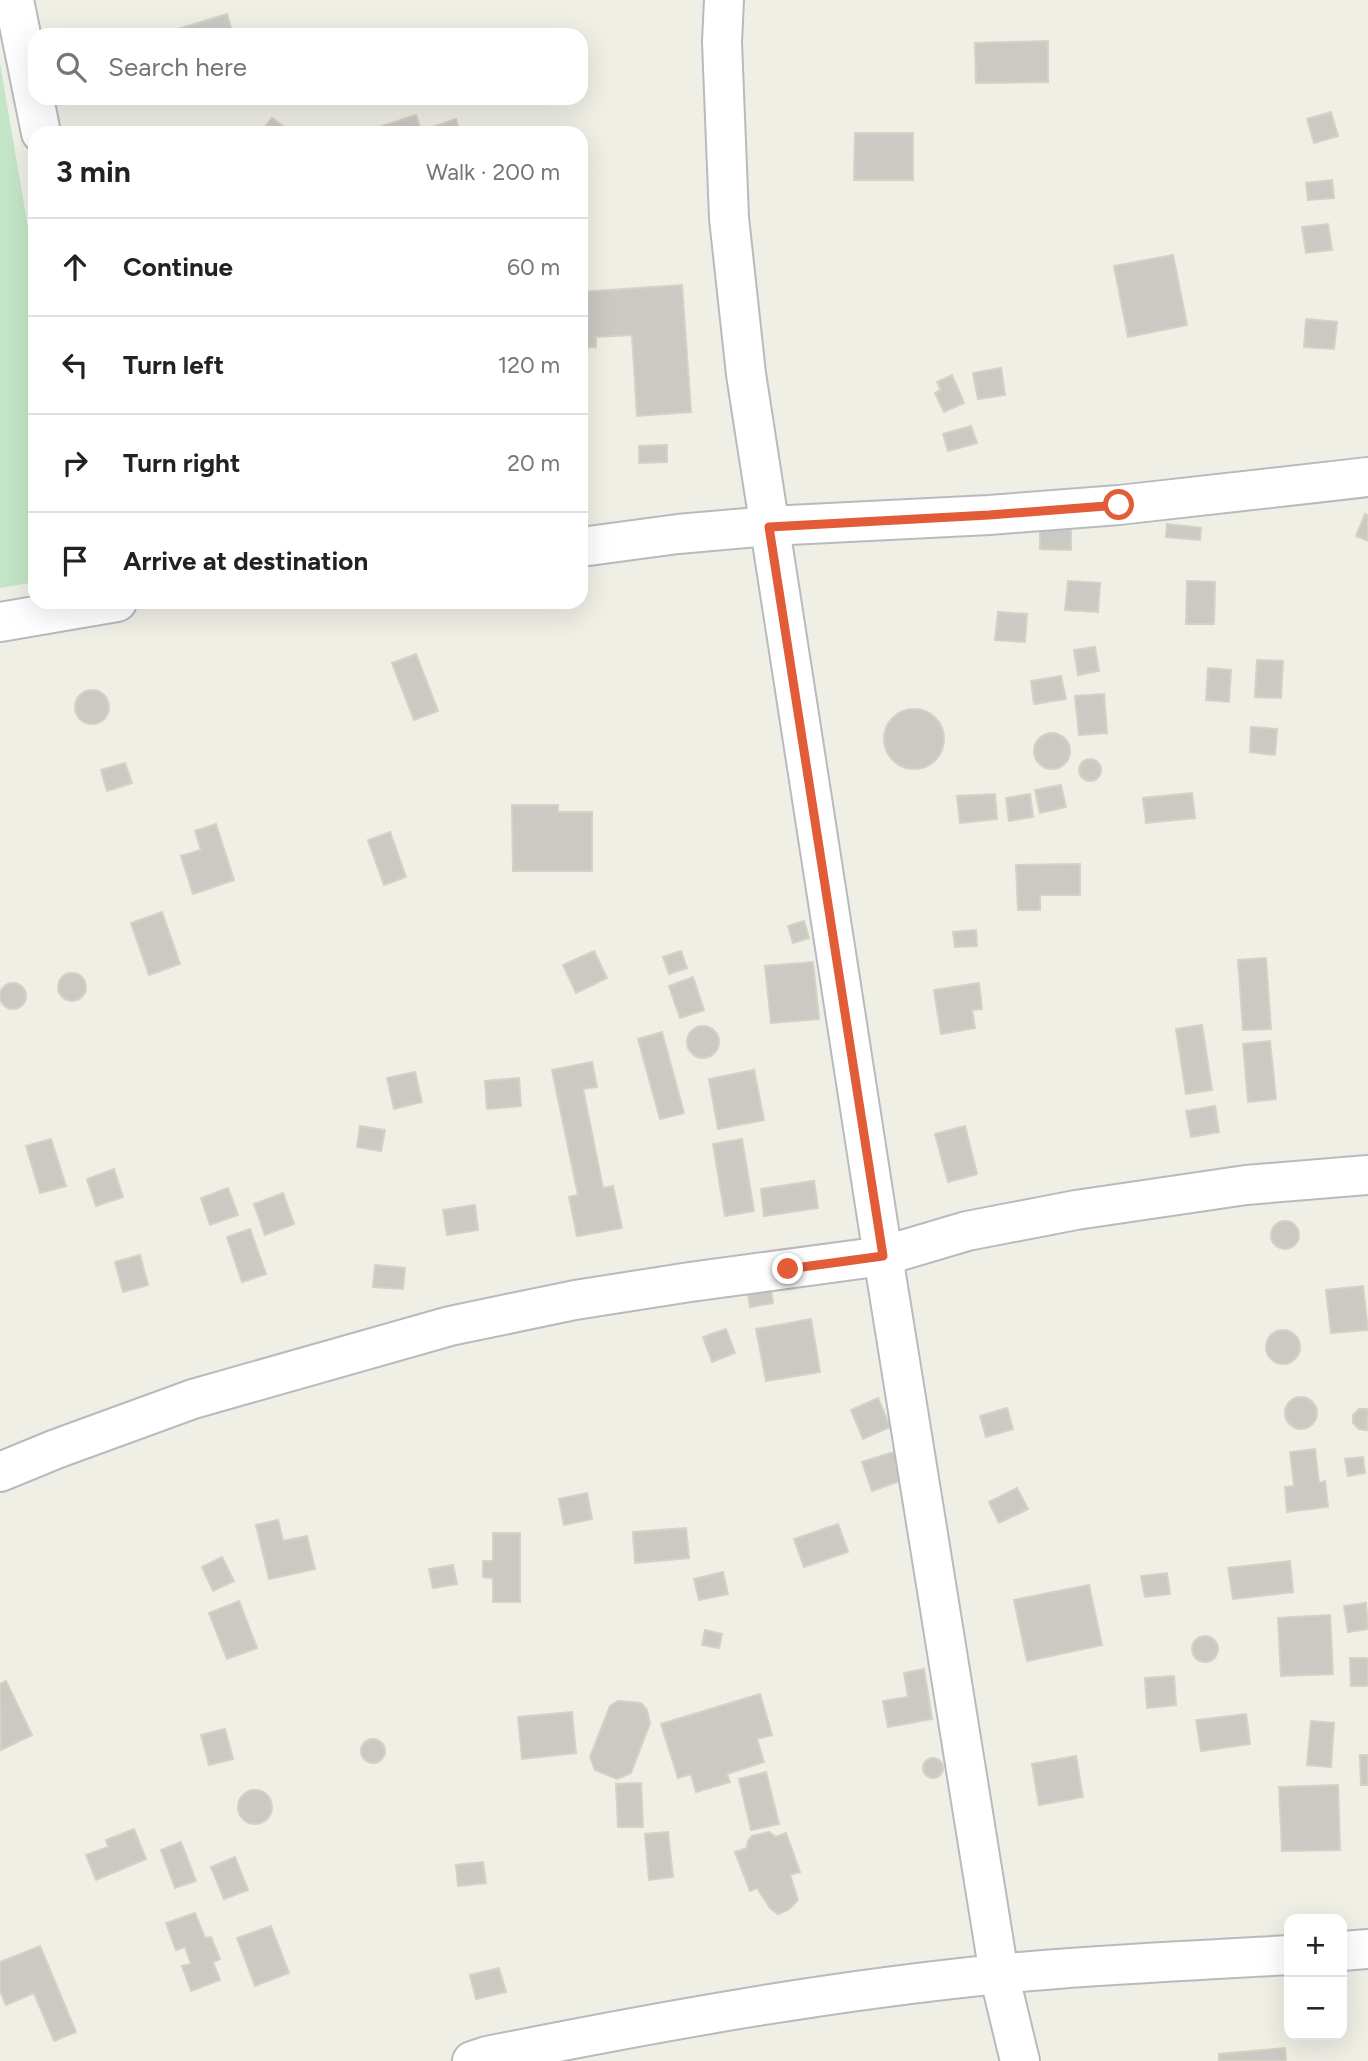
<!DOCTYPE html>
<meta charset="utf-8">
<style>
:root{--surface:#fff;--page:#f2f2f2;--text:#222;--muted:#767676;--line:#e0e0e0}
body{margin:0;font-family:Figtree,sans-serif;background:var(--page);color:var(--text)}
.controls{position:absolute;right:21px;bottom:21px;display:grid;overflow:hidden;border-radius:14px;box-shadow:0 7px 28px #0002}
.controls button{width:63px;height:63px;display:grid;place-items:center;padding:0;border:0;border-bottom:2px solid var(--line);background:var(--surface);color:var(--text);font:35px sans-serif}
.stop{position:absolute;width:21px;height:21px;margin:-16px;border:5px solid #e35c38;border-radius:50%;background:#fff}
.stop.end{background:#e35c38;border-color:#fff;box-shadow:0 2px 7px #0008}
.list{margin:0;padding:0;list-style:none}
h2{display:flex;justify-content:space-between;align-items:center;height:91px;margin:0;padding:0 28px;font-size:30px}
h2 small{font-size:23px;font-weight:400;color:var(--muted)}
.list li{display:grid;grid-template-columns:46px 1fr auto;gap:21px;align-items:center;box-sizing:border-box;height:98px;padding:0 28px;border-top:2px solid var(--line)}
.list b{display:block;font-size:26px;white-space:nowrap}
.list em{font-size:23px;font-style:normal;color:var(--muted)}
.icon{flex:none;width:38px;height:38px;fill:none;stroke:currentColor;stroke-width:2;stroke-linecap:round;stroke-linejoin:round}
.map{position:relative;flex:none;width:1368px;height:2061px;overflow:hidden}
.search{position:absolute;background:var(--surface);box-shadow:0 7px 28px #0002;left:28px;top:28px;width:560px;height:77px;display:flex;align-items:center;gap:18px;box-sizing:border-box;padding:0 24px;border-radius:21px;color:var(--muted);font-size:26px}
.panel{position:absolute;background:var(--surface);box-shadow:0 7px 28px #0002;left:28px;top:126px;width:560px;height:483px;border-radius:21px}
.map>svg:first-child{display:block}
.green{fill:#c4e6c8}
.building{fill:#cbc9c3;stroke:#d4d1c5;stroke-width:2}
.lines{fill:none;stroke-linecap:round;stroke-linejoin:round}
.minor-casing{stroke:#b8babf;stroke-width:42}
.minor{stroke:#fff;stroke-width:38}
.route{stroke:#e35c38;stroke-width:9}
</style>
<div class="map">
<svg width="1368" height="2061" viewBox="0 0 1368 2061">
<rect width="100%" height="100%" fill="#efefe6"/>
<path class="green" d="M 0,63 L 35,269 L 35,582 L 0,588 Z"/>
<path class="building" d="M 227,14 L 233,35 L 169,35 L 168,32 Z
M 1048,41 L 1048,82 L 976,83 L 975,43 Z
M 1331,112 L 1338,136 L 1314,143 L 1307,119 Z
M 416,115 L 421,131 L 456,119 L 460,133 L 385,133 L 382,126 Z
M 272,118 L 292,133 L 260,133 Z
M 855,133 L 913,133 L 913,180 L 854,180 Z
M 1332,180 L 1334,198 L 1308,200 L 1306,183 Z
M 1328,224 L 1332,250 L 1306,253 L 1302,227 Z
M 1173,255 L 1187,325 L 1128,337 L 1114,266 Z
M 682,285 L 691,412 L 637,416 L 632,335 L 596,337 L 596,347 L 581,348 L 581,292 Z
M 1306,319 L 1337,322 L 1334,349 L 1304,347 Z
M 1001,368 L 1005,395 L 978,399 L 973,373 Z
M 952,375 L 964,403 L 944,412 L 935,393 L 941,390 L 937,382 Z
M 971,426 L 977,443 L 948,451 L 943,434 Z
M 667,445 L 667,462 L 639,463 L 639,446 Z
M 1365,514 L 1368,515 L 1368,541 L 1356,536 Z
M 1167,524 L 1201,528 L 1200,540 L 1166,537 Z
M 1040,527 L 1071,528 L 1071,550 L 1040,549 Z
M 1068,581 L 1100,583 L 1098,612 L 1065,610 Z
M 1187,581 L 1215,582 L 1214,624 L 1186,624 Z
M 998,612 L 1027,614 L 1025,642 L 995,640 Z
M 1095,647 L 1099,671 L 1078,675 L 1074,650 Z
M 416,654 L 438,711 L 414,720 L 392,663 Z
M 1257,660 L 1283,661 L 1281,698 L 1255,697 Z
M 1208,668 L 1231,670 L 1229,702 L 1206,700 Z
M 1061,676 L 1066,699 L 1034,704 L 1031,681 Z
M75 707a17 17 0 1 1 34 0a17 17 0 1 1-34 0Z
M 1104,694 L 1107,733 L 1079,735 L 1075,696 Z
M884 739a30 30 0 1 1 60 0a30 30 0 1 1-60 0Z
M 1251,727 L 1277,729 L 1275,755 L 1250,752 Z
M1034 751a18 18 0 1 1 36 0a18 18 0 1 1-36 0Z
M1079 770a11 11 0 1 1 22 0a11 11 0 1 1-22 0Z
M 125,763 L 132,783 L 107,791 L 101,770 Z
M 1061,785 L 1066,807 L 1040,813 L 1035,790 Z
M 1192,793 L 1195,818 L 1146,823 L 1143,798 Z
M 995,794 L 997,819 L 960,823 L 957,796 Z
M 1030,794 L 1033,817 L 1009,821 L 1006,798 Z
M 512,805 L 558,805 L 558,812 L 592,812 L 592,871 L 513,871 Z
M 216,824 L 234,880 L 193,894 L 181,856 L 201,850 L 195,831 Z
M 390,832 L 406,877 L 384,885 L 368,840 Z
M 1080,864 L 1080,895 L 1040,895 L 1040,910 L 1018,910 L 1016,865 Z
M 162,912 L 180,964 L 149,975 L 131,923 Z
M 804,921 L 809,938 L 793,943 L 788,926 Z
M 976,930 L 977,946 L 955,947 L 953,932 Z
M 594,951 L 607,978 L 576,993 L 563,965 Z
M 681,951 L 687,968 L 669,974 L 663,957 Z
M 1266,958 L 1271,1029 L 1243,1030 L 1238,960 Z
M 813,962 L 819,1019 L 771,1023 L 765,966 Z
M58 987a14 14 0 1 1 28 0a14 14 0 1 1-28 0Z
M 693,977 L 704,1010 L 680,1018 L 669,986 Z
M 979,983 L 982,1009 L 972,1010 L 975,1028 L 941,1034 L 934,990 Z
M0 996a13 13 0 1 1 26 0a13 13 0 1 1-26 0Z
M 1202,1025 L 1212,1090 L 1186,1094 L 1176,1029 Z
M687 1042a16 16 0 1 1 32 0a16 16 0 1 1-32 0Z
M 662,1032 L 684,1113 L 660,1119 L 638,1039 Z
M 1270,1041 L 1276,1099 L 1248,1102 L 1243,1044 Z
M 592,1062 L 597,1087 L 583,1089 L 603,1188 L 613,1186 L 622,1228 L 577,1236 L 569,1197 L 578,1195 L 552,1070 Z
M 754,1070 L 764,1120 L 718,1129 L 709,1079 Z
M 415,1072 L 422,1102 L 394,1109 L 387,1078 Z
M 519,1078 L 521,1106 L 487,1109 L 485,1081 Z
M 1215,1106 L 1219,1132 L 1191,1137 L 1186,1111 Z
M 360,1126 L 385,1130 L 381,1151 L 357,1147 Z
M 965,1126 L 977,1174 L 948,1182 L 935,1134 Z
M 51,1139 L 66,1186 L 40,1193 L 26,1146 Z
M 742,1139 L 754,1211 L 725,1216 L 713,1144 Z
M 114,1169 L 123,1197 L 96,1206 L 87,1179 Z
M 814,1181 L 818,1208 L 764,1216 L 761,1189 Z
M 228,1188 L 238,1215 L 210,1225 L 201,1198 Z
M 283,1193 L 294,1224 L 265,1235 L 254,1204 Z
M 475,1205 L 478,1230 L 447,1235 L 443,1210 Z
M1271 1235a14 14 0 1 1 28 0a14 14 0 1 1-28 0Z
M 250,1229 L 266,1274 L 242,1282 L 227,1237 Z
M 140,1255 L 148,1285 L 123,1292 L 115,1262 Z
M 375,1265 L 405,1268 L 403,1289 L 373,1287 Z
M 1363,1286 L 1368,1330 L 1331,1333 L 1326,1290 Z
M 771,1290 L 773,1303 L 750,1307 L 748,1294 Z
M 811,1319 L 820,1372 L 766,1381 L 756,1329 Z
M 726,1329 L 735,1353 L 712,1362 L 703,1337 Z
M1266 1347a17 17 0 1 1 34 0a17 17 0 1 1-34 0Z
M1285 1413a16 16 0 1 1 32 0a16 16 0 1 1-32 0Z
M 878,1398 L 890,1427 L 863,1439 L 851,1410 Z
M 1007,1408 L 1013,1429 L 986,1437 L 980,1416 Z
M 1359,1409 L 1368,1409 L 1367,1430 L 1359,1429 L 1353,1423 L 1353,1415 Z
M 1315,1449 L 1319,1483 L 1325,1481 L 1328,1507 L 1287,1512 L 1285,1487 L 1294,1486 L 1290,1452 Z
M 894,1452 L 903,1480 L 872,1491 L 862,1462 Z
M 1363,1457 L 1365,1473 L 1348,1476 L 1345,1459 Z
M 1017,1488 L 1028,1509 L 999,1523 L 989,1502 Z
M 587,1493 L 592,1519 L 564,1525 L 559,1499 Z
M 278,1520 L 283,1541 L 307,1536 L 315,1569 L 269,1579 L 256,1525 Z
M 838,1524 L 848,1552 L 804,1567 L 794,1539 Z
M 686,1528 L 689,1558 L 635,1563 L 633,1532 Z
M 493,1533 L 520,1533 L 520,1602 L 493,1602 L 493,1578 L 483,1577 L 483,1561 L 493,1561 Z
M 222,1557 L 234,1581 L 213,1591 L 202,1567 Z
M 1290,1561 L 1293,1592 L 1233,1599 L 1228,1568 Z
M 453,1565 L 457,1584 L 433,1588 L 429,1569 Z
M 723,1572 L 728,1594 L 699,1600 L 694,1579 Z
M 1167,1573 L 1170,1594 L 1145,1597 L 1141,1576 Z
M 1089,1585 L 1102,1645 L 1027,1661 L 1014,1600 Z
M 239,1601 L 257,1648 L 227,1659 L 209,1613 Z
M 1366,1603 L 1368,1629 L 1348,1632 L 1344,1606 Z
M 1330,1615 L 1333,1674 L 1281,1676 L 1278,1618 Z
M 705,1630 L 722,1634 L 719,1648 L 702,1645 Z
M1192 1649a13 13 0 1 1 26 0a13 13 0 1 1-26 0Z
M 1350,1658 L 1368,1658 L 1368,1686 L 1351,1686 Z
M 924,1669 L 932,1719 L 888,1727 L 883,1701 L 908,1697 L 904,1673 Z
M 1174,1676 L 1176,1705 L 1147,1708 L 1145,1678 Z
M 6,1681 L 32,1735 L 1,1750 L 0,1684 Z
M 760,1694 L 772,1735 L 757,1739 L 764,1762 L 727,1774 L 730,1782 L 696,1792 L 691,1774 L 678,1778 L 661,1724 Z
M 618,1701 L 641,1703 L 647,1710 L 650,1723 L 631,1773 L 617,1779 L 595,1770 L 590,1757 L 610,1706 Z
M 572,1712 L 576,1753 L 522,1759 L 518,1717 Z
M 1246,1714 L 1250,1744 L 1201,1751 L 1196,1720 Z
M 1311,1721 L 1334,1723 L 1331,1767 L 1307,1765 Z
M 225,1729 L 233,1759 L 209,1765 L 201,1735 Z
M361 1751a12 12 0 1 1 24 0a12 12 0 1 1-24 0Z
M 1360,1755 L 1368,1755 L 1368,1785 L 1361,1785 Z
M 1076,1756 L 1083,1797 L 1039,1805 L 1032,1764 Z
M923 1768a10 10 0 1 1 20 0a10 10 0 1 1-20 0Z
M 766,1772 L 779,1824 L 751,1830 L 739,1779 Z
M 641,1783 L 643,1827 L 618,1827 L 616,1784 Z
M 1338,1785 L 1340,1850 L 1282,1851 L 1279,1787 Z
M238 1807a17 17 0 1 1 34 0a17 17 0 1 1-34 0Z
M 134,1829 L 146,1859 L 96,1880 L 86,1855 L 108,1847 L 106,1840 Z
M 668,1832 L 673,1877 L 649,1880 L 645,1834 Z
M 769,1832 L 776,1837 L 786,1833 L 800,1872 L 790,1875 L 798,1900 L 788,1910 L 778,1914 L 770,1908 L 757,1888 L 750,1891 L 735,1852 L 747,1848 L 748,1841 L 752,1836 Z
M 181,1842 L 196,1881 L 175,1888 L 161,1850 Z
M 235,1857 L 248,1890 L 224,1899 L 211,1867 Z
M 483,1862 L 486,1883 L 458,1886 L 456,1865 Z
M 195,1913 L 205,1938 L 211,1937 L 220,1959 L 213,1962 L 220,1980 L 191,1991 L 182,1966 L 191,1964 L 185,1947 L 176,1950 L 166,1923 Z
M 271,1926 L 289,1973 L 255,1986 L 237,1938 Z
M 40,1946 L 76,2032 L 54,2041 L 34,1993 L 6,2005 L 0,1991 L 0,1962 Z
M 499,1968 L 506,1992 L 476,1999 L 470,1975 Z
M 1285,2048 L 1286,2061 L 1219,2061 L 1219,2054 Z"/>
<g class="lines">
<defs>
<path id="minor" d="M 14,0 L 41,133
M 724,0 L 722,42 L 729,218 L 746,374 L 883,1256 L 999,1974 L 1020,2061
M 581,547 L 678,534 L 769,526 L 989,515 L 1119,505 L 1368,477
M 0,622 L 117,602
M 0,1472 L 56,1449 L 193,1399 L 450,1326 L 575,1300 L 690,1282 L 883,1256 L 967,1231 L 1076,1210 L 1246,1185 L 1368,1175
M 1342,1951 L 1368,1949
M 472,2061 L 487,2056 C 656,2022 827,1991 999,1974 C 1095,1964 1193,1961 1289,1955"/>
</defs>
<use href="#minor" class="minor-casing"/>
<use href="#minor" class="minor"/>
</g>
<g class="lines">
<path class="route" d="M 788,1269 L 883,1256 L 769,527 L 989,515 L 1119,505"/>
</g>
</svg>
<div class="controls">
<button>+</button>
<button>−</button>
</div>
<div class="stop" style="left:1119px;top:505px"></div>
<div class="stop end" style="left:788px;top:1269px"></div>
<div class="search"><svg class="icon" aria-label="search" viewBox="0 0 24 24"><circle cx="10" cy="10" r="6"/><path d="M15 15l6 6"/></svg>Search here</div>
<section class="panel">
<h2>3 min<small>Walk · 200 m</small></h2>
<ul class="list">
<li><svg class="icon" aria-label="ahead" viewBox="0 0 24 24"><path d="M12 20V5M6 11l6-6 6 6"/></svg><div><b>Continue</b></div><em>60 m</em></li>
<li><svg class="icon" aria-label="left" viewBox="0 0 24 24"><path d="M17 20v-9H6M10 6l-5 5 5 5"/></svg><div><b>Turn left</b></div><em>120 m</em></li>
<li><svg class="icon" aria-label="right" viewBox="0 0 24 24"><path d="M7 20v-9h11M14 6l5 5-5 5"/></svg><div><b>Turn right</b></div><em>20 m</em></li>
<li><svg class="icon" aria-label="arrive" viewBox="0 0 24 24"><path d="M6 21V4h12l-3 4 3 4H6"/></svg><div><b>Arrive at destination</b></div></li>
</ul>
</section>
</div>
